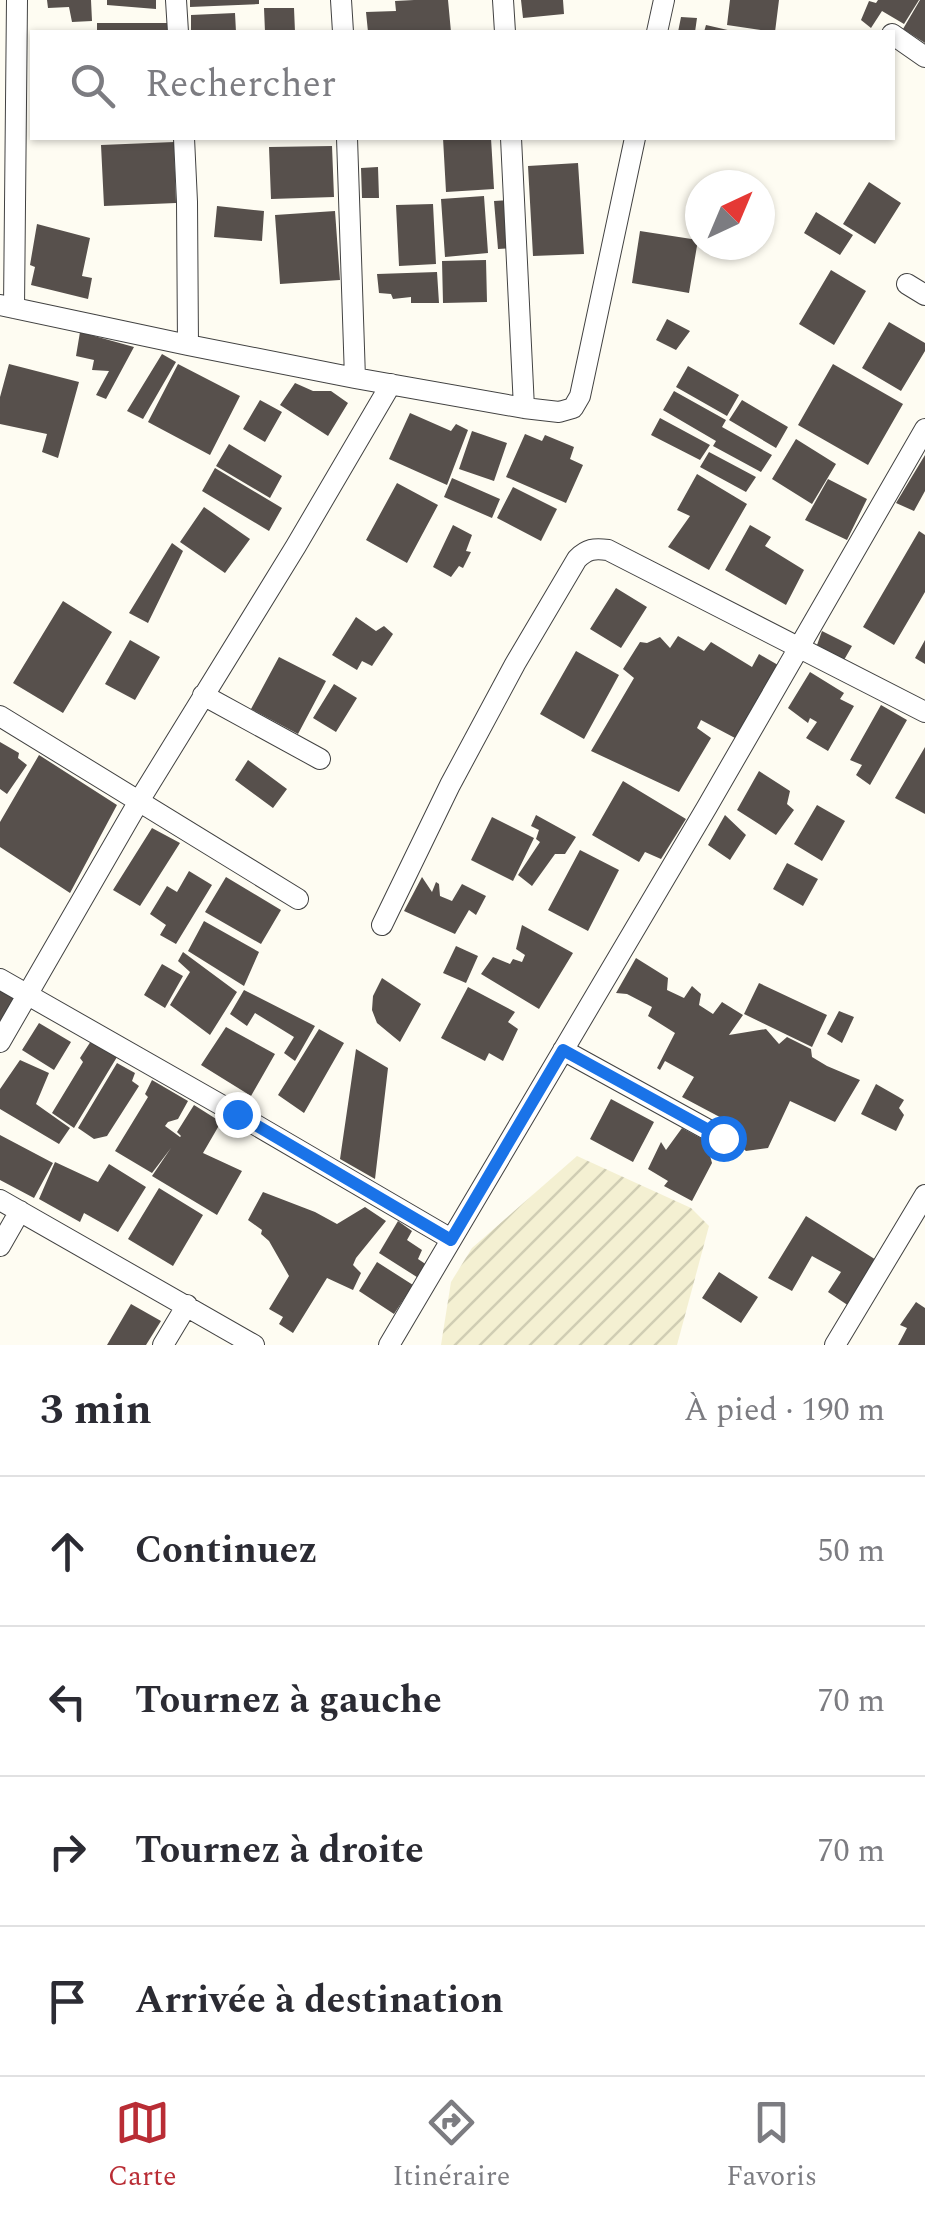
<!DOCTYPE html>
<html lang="fr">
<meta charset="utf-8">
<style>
:root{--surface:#fff;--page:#f7f7f7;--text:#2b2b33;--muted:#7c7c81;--line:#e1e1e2;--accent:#b92d35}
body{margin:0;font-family:Spectral,serif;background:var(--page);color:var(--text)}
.compass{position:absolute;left:685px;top:170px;width:90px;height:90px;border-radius:50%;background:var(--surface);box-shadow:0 2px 8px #0004;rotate:44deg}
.stop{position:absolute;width:30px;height:30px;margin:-22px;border:8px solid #1a73e8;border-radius:50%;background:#fff}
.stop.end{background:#1a73e8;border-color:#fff;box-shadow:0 2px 10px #0008}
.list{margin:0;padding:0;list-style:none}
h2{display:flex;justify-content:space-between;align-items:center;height:130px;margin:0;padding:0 40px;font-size:42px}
h2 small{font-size:32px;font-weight:400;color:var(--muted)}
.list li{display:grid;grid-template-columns:65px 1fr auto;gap:30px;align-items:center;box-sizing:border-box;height:150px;padding:0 40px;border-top:2px solid var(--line)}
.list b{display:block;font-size:38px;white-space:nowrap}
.list em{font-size:32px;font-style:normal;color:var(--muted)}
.icon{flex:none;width:55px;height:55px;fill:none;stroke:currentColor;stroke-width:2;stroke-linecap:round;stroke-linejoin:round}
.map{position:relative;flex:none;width:925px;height:1345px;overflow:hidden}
.search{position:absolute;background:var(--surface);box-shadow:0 2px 8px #0004;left:30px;right:30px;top:30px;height:110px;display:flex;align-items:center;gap:25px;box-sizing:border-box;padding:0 35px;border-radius:0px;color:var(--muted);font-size:38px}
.sheet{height:730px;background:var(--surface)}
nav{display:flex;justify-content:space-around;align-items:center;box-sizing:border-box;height:140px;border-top:2px solid var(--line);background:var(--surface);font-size:28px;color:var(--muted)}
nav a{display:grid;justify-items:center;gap:5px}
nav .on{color:var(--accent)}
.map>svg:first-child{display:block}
.farmland{fill:url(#farmland-furrows)}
.building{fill:#57504c}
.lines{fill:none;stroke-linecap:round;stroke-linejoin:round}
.street-casing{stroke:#424242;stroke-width:22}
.street{stroke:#fff;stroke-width:20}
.route{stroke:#1a73e8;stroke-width:12}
</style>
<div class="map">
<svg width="925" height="1345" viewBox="0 0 925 1345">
<defs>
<pattern id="farmland-furrows" width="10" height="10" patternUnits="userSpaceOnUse" patternTransform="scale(2.5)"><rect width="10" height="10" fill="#f4f0d2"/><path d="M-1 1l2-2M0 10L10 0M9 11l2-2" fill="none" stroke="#d0cdb3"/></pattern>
</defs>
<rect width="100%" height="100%" fill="#fefcf2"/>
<path class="farmland" d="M 577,1156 L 691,1208 L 709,1226 L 677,1345 L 441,1345 L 451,1282 L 472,1248 Z"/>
<path class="building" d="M 47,0 L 91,0 L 92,21 L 72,22 L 69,7 L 48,8 Z
M 107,0 L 156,0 L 156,9 L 107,5 Z
M 190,0 L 259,0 L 259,4 L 190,7 Z
M 414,0 L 448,0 L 451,32 L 368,32 L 366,12 L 396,11 L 395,1 Z
M 521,0 L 563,0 L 564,14 L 523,18 Z
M 730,0 L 779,0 L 775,32 L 727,25 Z
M 878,0 L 919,0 L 904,24 L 882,11 L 871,28 L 861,20 L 869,1 L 876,3 Z
M 920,0 L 925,0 L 925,43 L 903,29 Z
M 264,8 L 294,8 L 295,32 L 265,32 Z
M 235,13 L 236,32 L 191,32 L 191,15 Z
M 681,17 L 697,18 L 695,32 L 678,32 Z
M 97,23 L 167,23 L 167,32 L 97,32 Z
M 706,25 L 732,31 L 732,32 L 704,32 Z
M 443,138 L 491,138 L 494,189 L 446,192 Z
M 174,142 L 176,203 L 104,206 L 101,145 Z
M 332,146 L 334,197 L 271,199 L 269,147 Z
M 578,163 L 584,254 L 533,256 L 528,166 Z
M 378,167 L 379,198 L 362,198 L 361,168 Z
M 869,182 L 901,203 L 875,244 L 843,224 Z
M 484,196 L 488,253 L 445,257 L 441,199 Z
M 511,200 L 515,248 L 498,249 L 494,201 Z
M 433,204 L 436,264 L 399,266 L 396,205 Z
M 217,206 L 264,211 L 262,241 L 214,237 Z
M 335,211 L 340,280 L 280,284 L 275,215 Z
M 816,212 L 853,235 L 840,255 L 804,233 Z
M 37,224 L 90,238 L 82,276 L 92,278 L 88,299 L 31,285 L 35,267 L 30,265 Z
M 640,231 L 698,240 L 689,293 L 632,283 Z
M 486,260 L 487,302 L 443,303 L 442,261 Z
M 831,270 L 866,291 L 834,345 L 799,324 Z
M 437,272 L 439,303 L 411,303 L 411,297 L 393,299 L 391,294 L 379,293 L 377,274 Z
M 667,319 L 690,331 L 676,350 L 656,340 Z
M 889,322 L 925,343 L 925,351 L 901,391 L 862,368 Z
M 80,332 L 134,347 L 106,399 L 96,395 L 109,371 L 92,370 L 94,360 L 76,356 Z
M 162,354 L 176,362 L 143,419 L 127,411 Z
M 9,364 L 79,382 L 58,458 L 42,452 L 47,434 L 0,424 L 0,397 Z
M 178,364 L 240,396 L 210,455 L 148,422 Z
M 833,364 L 903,404 L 868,465 L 798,425 Z
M 688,366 L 739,395 L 727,416 L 676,387 Z
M 295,383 L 313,391 L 331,391 L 348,403 L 328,436 L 280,405 Z
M 674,391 L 726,420 L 722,427 L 772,455 L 761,472 L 713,446 L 716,441 L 663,410 Z
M 260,400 L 282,412 L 265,442 L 243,429 Z
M 742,400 L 788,427 L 776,448 L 729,420 Z
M 410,413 L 451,431 L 456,424 L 468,430 L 447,485 L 389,459 Z
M 660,418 L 710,445 L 700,460 L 651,435 Z
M 472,431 L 507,443 L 494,481 L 459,469 Z
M 525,434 L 542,441 L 545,435 L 574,447 L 570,459 L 583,465 L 566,503 L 506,477 Z
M 796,439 L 836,464 L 812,504 L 772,479 Z
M 229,444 L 282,476 L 270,498 L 216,466 Z
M 709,452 L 756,477 L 746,492 L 700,467 Z
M 925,455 L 925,491 L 914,511 L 896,503 Z
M 215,468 L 282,508 L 269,531 L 202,491 Z
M 697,474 L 747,504 L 709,570 L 668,547 L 690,516 L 677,510 Z
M 452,478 L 500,499 L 492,518 L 444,497 Z
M 828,479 L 867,499 L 847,540 L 805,520 Z
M 397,483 L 438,505 L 407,563 L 366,540 Z
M 513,487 L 557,509 L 541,541 L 497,518 Z
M 204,507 L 250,539 L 225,573 L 180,542 Z
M 453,525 L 472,535 L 466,551 L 471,552 L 463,568 L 459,566 L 451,577 L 433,567 Z
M 750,525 L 771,537 L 765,546 L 804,570 L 786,605 L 725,570 Z
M 919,531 L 925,535 L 925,592 L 894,645 L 863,627 Z
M 172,543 L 183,551 L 148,623 L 129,613 Z
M 616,588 L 647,607 L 621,648 L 590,629 Z
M 63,601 L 112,632 L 63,713 L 13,683 Z
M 356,617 L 376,631 L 384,626 L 393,634 L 372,666 L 362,661 L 357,670 L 332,655 Z
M 822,631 L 852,646 L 844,660 L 817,645 Z
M 678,636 L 704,651 L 711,642 L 752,667 L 759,654 L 778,665 L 735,738 L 701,720 L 697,728 L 711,738 L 679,792 L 591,751 L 634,678 L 623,669 L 640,642 L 647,643 L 660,637 L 670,648 Z
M 130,640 L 160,657 L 135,700 L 105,684 Z
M 925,640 L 925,664 L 915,658 Z
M 576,651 L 619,675 L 584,739 L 540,714 Z
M 279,657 L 326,681 L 298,734 L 251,709 Z
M 810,672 L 844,693 L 840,699 L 854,706 L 828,751 L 806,738 L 817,722 L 810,718 L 808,723 L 788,708 Z
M 334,684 L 357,698 L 336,732 L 313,718 Z
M 881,705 L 907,720 L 870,785 L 856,775 L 862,765 L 850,760 Z
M 0,742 L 19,753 L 18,758 L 27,765 L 7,794 L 0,789 Z
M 925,747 L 925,814 L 895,798 Z
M 39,755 L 117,805 L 70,893 L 0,847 L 0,822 Z
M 248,760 L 287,789 L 273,808 L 235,780 Z
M 759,771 L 790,791 L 787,804 L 794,810 L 776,835 L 737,810 Z
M 623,781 L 686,819 L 661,859 L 645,852 L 639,862 L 592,835 Z
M 817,805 L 845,821 L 822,861 L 794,844 Z
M 536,815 L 576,837 L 565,854 L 555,854 L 532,886 L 518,875 L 540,842 L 536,839 L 539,830 L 531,826 Z
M 725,815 L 746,835 L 730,860 L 708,845 Z
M 492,817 L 534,838 L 513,881 L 471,860 Z
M 152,828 L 180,843 L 140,906 L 113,890 Z
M 580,850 L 619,870 L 588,931 L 548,910 Z
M 787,863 L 818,879 L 803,906 L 773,889 Z
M 189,871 L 212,885 L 176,944 L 160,935 L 166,925 L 150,914 L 167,886 L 177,892 Z
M 226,877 L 281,910 L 261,944 L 205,912 Z
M 422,877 L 432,892 L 436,882 L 439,884 L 440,896 L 452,901 L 462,884 L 486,896 L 476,915 L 469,910 L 455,934 L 404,911 Z
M 204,921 L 259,952 L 244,986 L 188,951 Z
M 522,925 L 573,953 L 539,1009 L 481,974 L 493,957 L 510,964 L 513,959 L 522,962 L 525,955 L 516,949 Z
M 456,946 L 478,956 L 466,983 L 443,973 Z
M 183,952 L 237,992 L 210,1035 L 170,1005 L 190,972 L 178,961 Z
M 636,958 L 668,978 L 667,990 L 684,998 L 692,986 L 701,994 L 699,1005 L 713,1014 L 722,1002 L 743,1015 L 729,1035 L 766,1029 L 779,1044 L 787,1037 L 811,1049 L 812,1057 L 827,1066 L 860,1080 L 835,1122 L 790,1101 L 768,1148 L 746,1151 L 727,1135 L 731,1123 L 682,1097 L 694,1077 L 665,1061 L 660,1070 L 657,1068 L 675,1033 L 648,1016 L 652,1007 L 627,994 L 616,993 Z
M 162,964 L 183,976 L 165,1008 L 144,995 Z
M 382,978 L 421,1004 L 400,1042 L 377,1023 L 372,1010 L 373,996 Z
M 759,983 L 827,1015 L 812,1047 L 744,1014 Z
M 468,987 L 515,1012 L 508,1022 L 518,1029 L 503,1061 L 489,1053 L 485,1061 L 441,1038 Z
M 0,989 L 21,1002 L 0,1039 Z
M 244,990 L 315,1026 L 295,1061 L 284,1053 L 294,1037 L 255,1013 L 247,1026 L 230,1014 Z
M 839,1011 L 854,1017 L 842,1043 L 827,1034 Z
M 39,1023 L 71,1042 L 54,1070 L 22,1050 Z
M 226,1027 L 275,1054 L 251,1096 L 201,1065 Z
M 319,1029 L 344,1043 L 304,1113 L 278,1095 Z
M 91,1041 L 117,1057 L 74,1128 L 52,1113 L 83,1062 L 80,1058 Z
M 356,1049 L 388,1068 L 375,1179 L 340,1159 Z
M 20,1060 L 49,1073 L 36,1104 L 70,1128 L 59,1144 L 0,1109 L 0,1089 Z
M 117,1063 L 135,1073 L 132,1081 L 139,1086 L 107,1136 L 94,1139 L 78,1128 Z
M 152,1080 L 188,1101 L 178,1119 L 168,1122 L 165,1126 L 180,1137 L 181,1136 L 177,1132 L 194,1105 L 221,1122 L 203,1153 L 242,1171 L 217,1215 L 152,1176 L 171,1148 L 152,1173 L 115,1151 L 148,1097 L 145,1094 Z
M 876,1084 L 904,1100 L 899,1108 L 904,1115 L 896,1131 L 861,1114 Z
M 611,1099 L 654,1122 L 633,1162 L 590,1139 Z
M 682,1128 L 706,1141 L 712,1163 L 692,1201 L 664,1186 L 668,1181 L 648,1169 L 661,1142 L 666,1150 Z
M 0,1135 L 53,1163 L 34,1198 L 0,1180 Z
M 55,1162 L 98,1182 L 109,1164 L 146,1187 L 118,1232 L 84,1213 L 80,1222 L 39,1199 Z
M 159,1188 L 203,1215 L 173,1266 L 128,1239 Z
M 263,1192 L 315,1212 L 337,1224 L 365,1207 L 386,1221 L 356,1258 L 353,1265 L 361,1273 L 353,1290 L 327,1278 L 293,1333 L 279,1324 L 283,1317 L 269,1309 L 289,1276 L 269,1241 L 261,1234 L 262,1230 L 248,1220 Z
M 806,1216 L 881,1263 L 852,1308 L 828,1292 L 841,1272 L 812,1256 L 792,1291 L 768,1278 Z
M 398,1221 L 412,1231 L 407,1240 L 422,1250 L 418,1259 L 427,1265 L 420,1279 L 379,1253 Z
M 377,1262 L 413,1285 L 394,1314 L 359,1291 Z
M 719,1272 L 758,1297 L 741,1323 L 702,1298 Z
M 916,1302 L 925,1308 L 925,1345 L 898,1345 L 907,1328 L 900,1325 Z
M 131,1304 L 161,1321 L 146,1345 L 107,1345 Z"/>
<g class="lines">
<defs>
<path id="street" d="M 176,0 L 178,32
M 341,0 L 343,32
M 503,0 L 505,32
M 657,32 L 664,0
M 892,34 L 925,57
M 184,138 L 187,202 L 188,345
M 347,138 L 355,378
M 511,138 L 524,408
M 907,284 L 925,295
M 0,305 L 188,345 L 355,378 L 524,408 L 559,412 L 573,408 L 580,396 L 635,138
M 14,308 L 17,0
M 203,695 L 320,759
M 0,716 L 298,899
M 382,925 L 450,785 L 515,664 L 577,559 C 587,549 594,548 608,550 L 925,712
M 0,979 L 237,1114 L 451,1239
M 0,1042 L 139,801 L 296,546 L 391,384
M 563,1050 L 723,1138
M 0,1200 L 254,1345
M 0,1246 L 20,1211
M 163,1345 L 187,1305
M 389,1345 L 707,807 L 925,429
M 835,1345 L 925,1195"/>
</defs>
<use href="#street" class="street-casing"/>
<use href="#street" class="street"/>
</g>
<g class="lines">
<path class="route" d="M 237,1114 L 451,1240 L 563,1050 L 723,1138"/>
</g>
</svg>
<svg class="compass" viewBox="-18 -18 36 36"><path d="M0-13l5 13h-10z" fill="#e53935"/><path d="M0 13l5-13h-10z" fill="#7c7c81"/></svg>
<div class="stop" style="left:723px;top:1138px"></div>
<div class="stop end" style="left:237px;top:1114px"></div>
<div class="search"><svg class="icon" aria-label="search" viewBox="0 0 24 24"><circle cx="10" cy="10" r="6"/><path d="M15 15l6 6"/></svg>Rechercher</div>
</div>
<section class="sheet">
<h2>3 min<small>À pied · 190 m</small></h2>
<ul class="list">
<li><svg class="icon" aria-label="ahead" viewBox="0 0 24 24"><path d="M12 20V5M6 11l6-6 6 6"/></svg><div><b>Continuez</b></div><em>50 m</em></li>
<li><svg class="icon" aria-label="left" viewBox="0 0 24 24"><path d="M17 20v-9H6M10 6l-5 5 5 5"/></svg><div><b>Tournez à gauche</b></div><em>70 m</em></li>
<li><svg class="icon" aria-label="right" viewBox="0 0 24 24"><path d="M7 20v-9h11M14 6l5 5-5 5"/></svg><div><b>Tournez à droite</b></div><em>70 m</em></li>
<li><svg class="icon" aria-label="arrive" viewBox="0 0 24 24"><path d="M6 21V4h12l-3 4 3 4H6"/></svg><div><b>Arrivée à destination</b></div></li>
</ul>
</section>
<nav>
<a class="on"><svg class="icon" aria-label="map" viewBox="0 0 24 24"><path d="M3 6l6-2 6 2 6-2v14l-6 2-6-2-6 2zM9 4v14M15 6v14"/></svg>Carte</a>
<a><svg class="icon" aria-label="directions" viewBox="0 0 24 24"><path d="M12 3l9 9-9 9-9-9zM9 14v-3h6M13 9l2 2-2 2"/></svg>Itinéraire</a>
<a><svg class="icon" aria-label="saved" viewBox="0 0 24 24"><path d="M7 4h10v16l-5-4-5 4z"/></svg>Favoris</a>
</nav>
